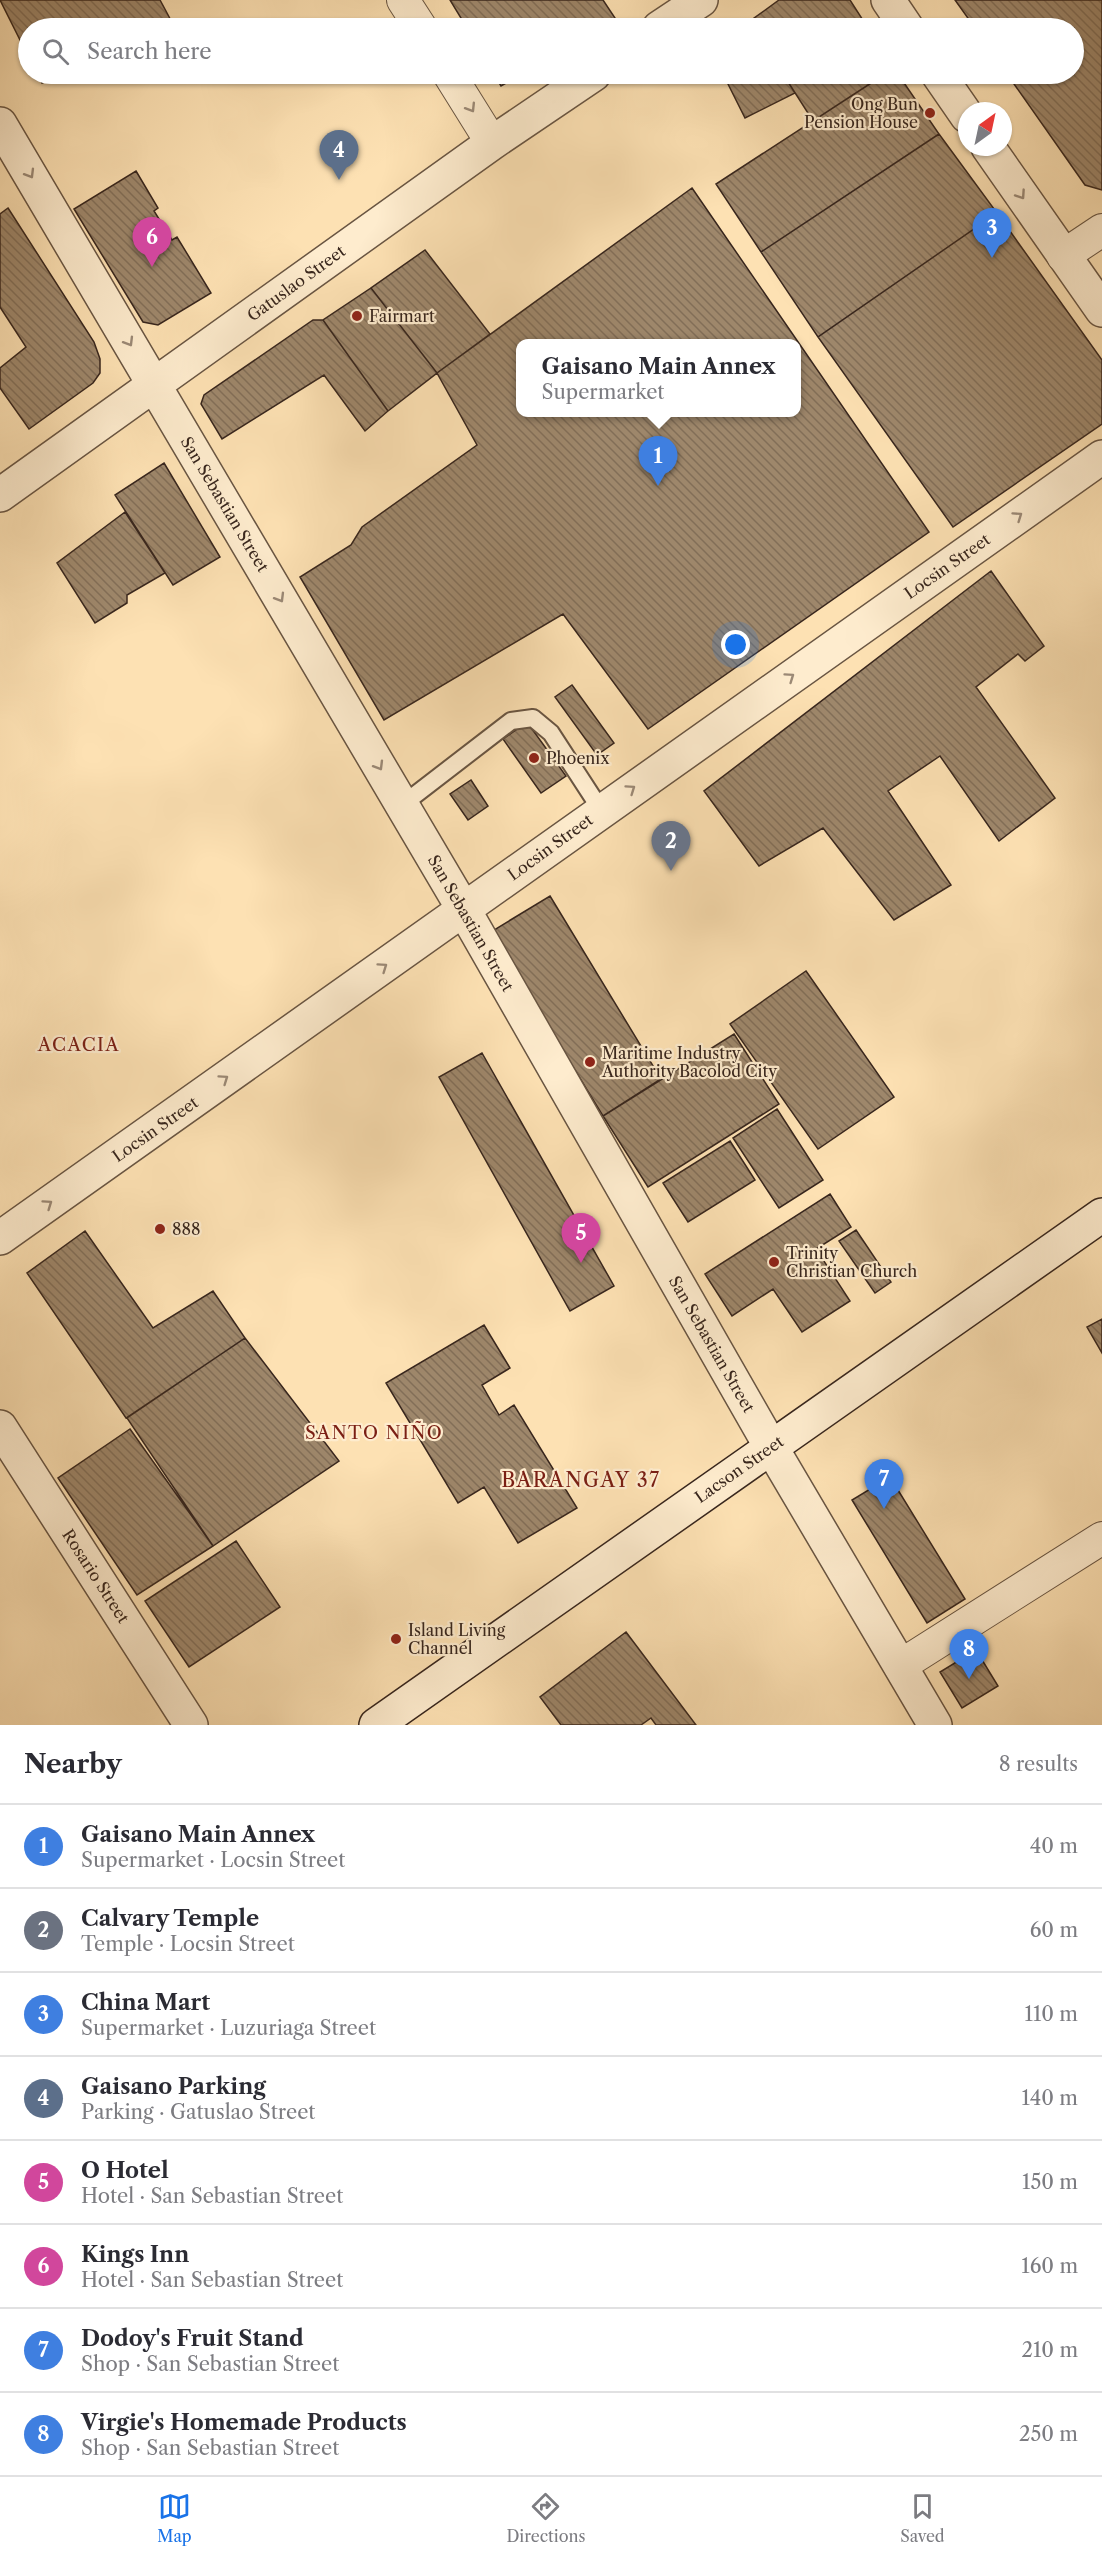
<!DOCTYPE html>
<meta charset="utf-8">
<style>
:root{--surface:#fff;--page:#f2f2f3;--text:#2b2b33;--muted:#7c7c81;--line:#e1e1e2;--accent:#1a73e8}
body{margin:0;font-family:"Libre Caslon Text",serif;background:var(--page);color:var(--text)}
.compass{position:absolute;left:958px;top:102px;width:54px;height:54px;border-radius:50%;background:var(--surface);box-shadow:0 2px 4px #0004;rotate:33deg}
.you{position:absolute;left:736px;top:645px;width:21px;height:21px;margin:-15px;border:4px solid #fff;border-radius:50%;background:#1a73e8;box-shadow:0 0 0 9px #1a73e833}
.badge{display:grid;place-items:center;width:39px;height:39px;border-radius:50%;background:var(--accent);color:#fff;font-size:20px;font-weight:700}
.pin{position:absolute;translate:-50% -50px;filter:drop-shadow(0 2px 3px #0008)}
.pin::after{content:'';position:absolute;top:32px;width:21px;height:18px;background:inherit;clip-path:polygon(0 0,100% 0,50% 100%)}
.popup{position:absolute;left:516px;top:339px;width:285px;height:78px;box-sizing:border-box;display:grid;place-content:center;border-radius:12px;background:var(--surface);filter:drop-shadow(0 2px 4px #0005);font-size:20px;white-space:nowrap;color:var(--muted)}
.popup b{font-size:22px;color:var(--text)}
.popup::after{content:'';position:absolute;left:50%;top:100%;margin-left:-12px;border:12px solid transparent;border-top-color:var(--surface)}
.list{margin:0;padding:0;list-style:none}
h2{display:flex;justify-content:space-between;align-items:center;height:78px;margin:0;padding:0 24px;font-size:26px}
h2 small{font-size:20px;font-weight:400;color:var(--muted)}
.list li{display:grid;grid-template-columns:39px 1fr auto;gap:18px;align-items:center;box-sizing:border-box;height:84px;padding:0 24px;border-top:2px solid var(--line)}
.list b{display:block;font-size:22px;white-space:nowrap}
.list p{margin:0;font-size:20px;white-space:nowrap;color:var(--muted)}
.list em{font-size:20px;font-style:normal;color:var(--muted)}
.icon{flex:none;width:33px;height:33px;fill:none;stroke:currentColor;stroke-width:2;stroke-linecap:round;stroke-linejoin:round}
.map{position:relative;flex:none;width:1102px;height:1725px;overflow:hidden}
.search{position:absolute;background:var(--surface);box-shadow:0 2px 4px #0004;left:18px;right:18px;top:18px;height:66px;display:flex;align-items:center;gap:15px;box-sizing:border-box;padding:0 21px;border-radius:33px;color:var(--muted);font-size:22px}
.sheet{height:750px;background:var(--surface)}
nav{display:flex;justify-content:space-around;align-items:center;box-sizing:border-box;height:84px;border-top:2px solid var(--line);background:var(--surface);font-size:16px;color:var(--muted)}
nav a{display:grid;justify-items:center;gap:3px}
nav .on{color:var(--accent)}
.map>svg:first-child{display:block}
.building{fill:url(#building-back-hatch);stroke:#38261d;stroke-width:1.5;fill-rule:evenodd}
.lines{fill:none;stroke-linecap:round;stroke-linejoin:round}
.service-casing{stroke:#695542;stroke-width:20}
.minor-casing{stroke:#695542;stroke-width:34}
.tertiary-casing{stroke:#695542;stroke-width:36}
.secondary-casing{stroke:#38261d;stroke-width:36}
.service{stroke:#feecce;stroke-width:16}
.minor{stroke:#feecce;stroke-width:32}
.tertiary{stroke:#feecce;stroke-width:33}
.secondary{stroke:#feecce;stroke-width:33}
.oneway{stroke:#9b8976}
.poi-dot{fill:#8f2418;stroke:#feecce;stroke-width:2}
.labels{text-anchor:middle;dominant-baseline:central;stroke-width:4.5;stroke-linejoin:round;paint-order:stroke}
.poi-label{font-size:16px;fill:#38261d;stroke:#feecce;text-anchor:start}
.street-label{font-size:16px;fill:#38261d;stroke:#feecce}
.neighbourhood-label{font-size:18px;letter-spacing:1.5px;fill:#7a1f14;stroke:#feecce}
.quarter-label{font-size:20px;letter-spacing:1.5px;fill:#7a1f14;stroke:#feecce}
</style>
<div class="map">
<svg width="1102" height="1725" viewBox="0 0 1102 1725">
<defs>
<pattern id="building-back-hatch" width="6" height="6" patternUnits="userSpaceOnUse" patternTransform="scale(1.5)"><rect width="6" height="6" fill="#9e876b"/><path d="M-1 5l2 2M0 0l6 6M5-1l2 2" fill="none" stroke="#826e57"/></pattern>
</defs>
<rect width="100%" height="100%" fill="#fde1b3"/>
<filter id="stains"><feTurbulence type="fractalNoise" baseFrequency=".00333" numOctaves="4"/><feColorMatrix values="0 0 0 0 .2 0 0 0 0 .09 0 0 0 0 .02 0 0 0 .5 -.17"/></filter>
<radialGradient id="worn" r=".72"><stop offset=".6" stop-color="#630" stop-opacity="0"/><stop offset="1" stop-color="#630" stop-opacity=".3"/></radialGradient>
<path class="building" d="M 0,0 L 160,0 L 174,26 L 169,28 L 28,28 L 28,56 Z
M 450,0 L 603,0 L 615,18 L 598,28 L 467,28 Z
M 779,0 L 850,0 L 868,28 L 755,28 L 750,21 Z
M 955,0 L 1102,0 L 1102,190 L 1085,185 L 1007,74 L 1074,74 L 1074,28 L 975,28 Z
M 38,74 L 65,74 L 42,83 Z
M 494,74 L 522,74 L 501,86 Z
M 723,74 L 783,74 L 795,93 L 745,118 Z
M 783,74 L 885,74 L 813,121 Z
M 885,74 L 898,74 L 939,134 L 761,252 L 716,184 Z
M 939,134 L 997,213 L 818,337 L 761,252 Z
M 136,171 L 158,208 L 154,211 L 172,240 L 177,237 L 211,293 L 158,325 L 143,322 L 74,209 Z
M 692,188 L 929,532 L 648,729 L 563,614 L 384,720 L 300,577 L 351,545 L 362,527 L 477,445 L 437,373 ZM 520,344 L 796,344 L 796,412 L 520,412 Z
M 8,208 L 94,342 L 100,359 L 100,373 L 93,383 L 29,429 L 0,388 L 0,368 L 26,347 L 0,307 L 0,214 Z
M 997,213 L 1102,360 L 1102,424 L 953,527 L 818,337 Z
M 425,250 L 490,334 L 437,373 L 371,288 Z
M 371,288 L 437,373 L 388,411 L 323,320 Z
M 313,320 L 323,320 L 388,411 L 365,431 L 324,375 L 222,439 L 201,404 L 204,395 Z
M 164,463 L 220,557 L 173,585 L 115,495 Z
M 125,512 L 165,573 L 127,595 L 127,603 L 95,623 L 57,563 Z
M 991,571 L 1044,646 L 1025,661 L 1018,654 L 976,687 L 1055,798 L 999,841 L 940,756 L 888,791 L 951,885 L 894,920 L 823,828 L 759,866 L 704,791 Z
M 572,685 L 614,743 L 597,755 L 555,697 Z
M 527,722 L 566,776 L 541,793 L 503,739 Z
M 471,780 L 488,806 L 468,820 L 450,794 Z
M 550,896 L 661,1079 L 603,1116 L 497,943 L 494,930 Z
M 806,971 L 894,1097 L 818,1149 L 730,1024 Z
M 734,1034 L 779,1104 L 648,1187 L 603,1116 Z
M 482,1053 L 614,1286 L 570,1311 L 439,1077 Z
M 777,1109 L 823,1180 L 779,1208 L 733,1138 Z
M 730,1141 L 755,1180 L 688,1222 L 663,1183 Z
M 830,1194 L 851,1227 L 816,1249 L 850,1301 L 802,1332 L 773,1289 L 732,1316 L 705,1274 Z
M 856,1230 L 891,1282 L 875,1293 L 839,1241 Z
M 85,1231 L 153,1328 L 213,1291 L 245,1338 L 126,1418 L 27,1273 Z
M 1102,1319 L 1102,1353 L 1087,1327 Z
M 484,1325 L 510,1368 L 482,1385 L 499,1415 L 514,1405 L 577,1508 L 518,1543 L 484,1487 L 458,1503 L 386,1383 Z
M 245,1338 L 339,1461 L 213,1546 L 127,1418 Z
M 130,1429 L 213,1546 L 137,1595 L 58,1478 Z
M 890,1477 L 965,1599 L 927,1623 L 852,1500 Z
M 236,1541 L 280,1607 L 189,1667 L 145,1601 Z
M 626,1632 L 696,1725 L 656,1725 L 651,1718 L 641,1725 L 561,1725 L 540,1697 Z
M 976,1650 L 998,1686 L 962,1708 L 940,1672 Z"/>
<g class="lines">
<defs>
<path id="service" d="M 402,805 L 511,721 L 533,718 L 551,733 L 601,810"/>
<path id="minor" d="M 403,0 L 421,28
M 449,74 L 492,143
M 1063,256 L 1102,230
M 900,1666 L 1102,1538"/>
<path id="tertiary" d="M 888,0 L 907,28
M 659,28 L 701,0
M 938,74 L 967,116
M 0,124 L 464,910 L 771,1447 L 935,1725
M 988,147 L 1102,310
M 0,495 L 492,143 L 594,74
M 0,1238 L 1102,457
M 0,1427 L 191,1725"/>
<path id="secondary" d="M 376,1725 L 1102,1215"/>
</defs>
<use href="#service" class="service-casing"/>
<use href="#minor" class="minor-casing"/>
<use href="#tertiary" class="tertiary-casing"/>
<use href="#secondary" class="secondary-casing"/>
<use href="#service" class="service"/>
<use href="#minor" class="minor"/>
<use href="#tertiary" class="tertiary"/>
<use href="#secondary" class="secondary"/>
</g>
<defs><path id="oneway-chevron" d="M-2-3.5L2.5 0L-2 3.5" fill="none" stroke-width="1.6" stroke-linecap="round" stroke-linejoin="round" transform="scale(1.5)"/></defs>
<g class="oneway">
<use href="#oneway-chevron" transform="translate(471 108) rotate(58)"/>
<use href="#oneway-chevron" transform="translate(30 174) rotate(59)"/>
<use href="#oneway-chevron" transform="translate(1021 195) rotate(56)"/>
<use href="#oneway-chevron" transform="translate(129 342) rotate(59)"/>
<use href="#oneway-chevron" transform="translate(1018 516) rotate(-35)"/>
<use href="#oneway-chevron" transform="translate(280 598) rotate(59)"/>
<use href="#oneway-chevron" transform="translate(790 677) rotate(-35)"/>
<use href="#oneway-chevron" transform="translate(379 766) rotate(59)"/>
<use href="#oneway-chevron" transform="translate(631 789) rotate(-35)"/>
<use href="#oneway-chevron" transform="translate(383 967) rotate(-35)"/>
<use href="#oneway-chevron" transform="translate(224 1079) rotate(-35)"/>
<use href="#oneway-chevron" transform="translate(48 1204) rotate(-35)"/>
</g>
<g class="poi-dot">
<circle cx="930" cy="113" r="6"/>
<circle cx="357" cy="316" r="6"/>
<circle cx="534" cy="758" r="6"/>
<circle cx="590" cy="1062" r="6"/>
<circle cx="160" cy="1229" r="6"/>
<circle cx="774" cy="1262" r="6"/>
<circle cx="396" cy="1639" r="6"/>
</g>
<g class="labels">
<g class="poi-label">
<text x="918" y="104" text-anchor="end">Ong Bun<tspan x="918" dy="18">Pension House</tspan></text>
<text x="369" y="316">Fairmart</text>
<text x="546" y="758">Phoenix</text>
<text x="602" y="1053">Maritime Industry<tspan x="602" dy="18">Authority Bacolod City</tspan></text>
<text x="172" y="1229">888</text>
<text x="786" y="1253">Trinity<tspan x="786" dy="18">Christian Church</tspan></text>
<text x="408" y="1630">Island Living<tspan x="408" dy="18">Channel</tspan></text>
</g>
<g class="street-label">
<text transform="translate(296 283) rotate(-36)">Gatuslao Street</text>
<text transform="translate(225 504) rotate(59)">San Sebastian Street</text>
<text transform="translate(947 566) rotate(-35)">Locsin Street</text>
<text transform="translate(550 847) rotate(-36)">Locsin Street</text>
<text transform="translate(471 923) rotate(60)">San Sebastian Street</text>
<text transform="translate(155 1129) rotate(-35)">Locsin Street</text>
<text transform="translate(712 1344) rotate(60)">San Sebastian Street</text>
<text transform="translate(739 1469) rotate(-35)">Lacson Street</text>
<text transform="translate(96 1576) rotate(57)">Rosario Street</text>
</g>
<g class="neighbourhood-label">
<text x="79" y="1045">ACACIA</text>
<text x="374" y="1433">SANTO NIÑO</text>
</g>
<g class="quarter-label">
<text x="581" y="1480">BARANGAY 37</text>
</g>
</g>
<rect width="100%" height="100%" filter="url(#stains)"/>
<rect width="100%" height="100%" fill="url(#worn)"/>
</svg>
<svg class="compass" viewBox="-18 -18 36 36"><path d="M0-13l5 13h-10z" fill="#e53935"/><path d="M0 13l5-13h-10z" fill="#7c7c81"/></svg>
<div class="you"></div>
<div class="pin badge" style="left:658px;top:486px;background:#3f7fe0">1</div>
<div class="popup"><b>Gaisano Main Annex</b>Supermarket</div>
<div class="pin badge" style="left:671px;top:871px;background:#6b7280">2</div>
<div class="pin badge" style="left:992px;top:258px;background:#3f7fe0">3</div>
<div class="pin badge" style="left:339px;top:180px;background:#5c6f8a">4</div>
<div class="pin badge" style="left:581px;top:1263px;background:#d1479c">5</div>
<div class="pin badge" style="left:152px;top:267px;background:#d1479c">6</div>
<div class="pin badge" style="left:884px;top:1509px;background:#3f7fe0">7</div>
<div class="pin badge" style="left:969px;top:1679px;background:#3f7fe0">8</div>
<div class="search"><svg class="icon" aria-label="search" viewBox="0 0 24 24"><circle cx="10" cy="10" r="6"/><path d="M15 15l6 6"/></svg>Search here</div>
</div>
<section class="sheet">
<h2>Nearby<small>8 results</small></h2>
<ul class="list">
<li><span class="badge" style="background:#3f7fe0">1</span><div><b>Gaisano Main Annex</b><p>Supermarket · Locsin Street</p></div><em>40 m</em></li>
<li><span class="badge" style="background:#6b7280">2</span><div><b>Calvary Temple</b><p>Temple · Locsin Street</p></div><em>60 m</em></li>
<li><span class="badge" style="background:#3f7fe0">3</span><div><b>China Mart</b><p>Supermarket · Luzuriaga Street</p></div><em>110 m</em></li>
<li><span class="badge" style="background:#5c6f8a">4</span><div><b>Gaisano Parking</b><p>Parking · Gatuslao Street</p></div><em>140 m</em></li>
<li><span class="badge" style="background:#d1479c">5</span><div><b>O Hotel</b><p>Hotel · San Sebastian Street</p></div><em>150 m</em></li>
<li><span class="badge" style="background:#d1479c">6</span><div><b>Kings Inn</b><p>Hotel · San Sebastian Street</p></div><em>160 m</em></li>
<li><span class="badge" style="background:#3f7fe0">7</span><div><b>Dodoy's Fruit Stand</b><p>Shop · San Sebastian Street</p></div><em>210 m</em></li>
<li><span class="badge" style="background:#3f7fe0">8</span><div><b>Virgie's Homemade Products</b><p>Shop · San Sebastian Street</p></div><em>250 m</em></li>
</ul>
</section>
<nav>
<a class="on"><svg class="icon" aria-label="map" viewBox="0 0 24 24"><path d="M3 6l6-2 6 2 6-2v14l-6 2-6-2-6 2zM9 4v14M15 6v14"/></svg>Map</a>
<a><svg class="icon" aria-label="directions" viewBox="0 0 24 24"><path d="M12 3l9 9-9 9-9-9zM9 14v-3h6M13 9l2 2-2 2"/></svg>Directions</a>
<a><svg class="icon" aria-label="saved" viewBox="0 0 24 24"><path d="M7 4h10v16l-5-4-5 4z"/></svg>Saved</a>
</nav>
